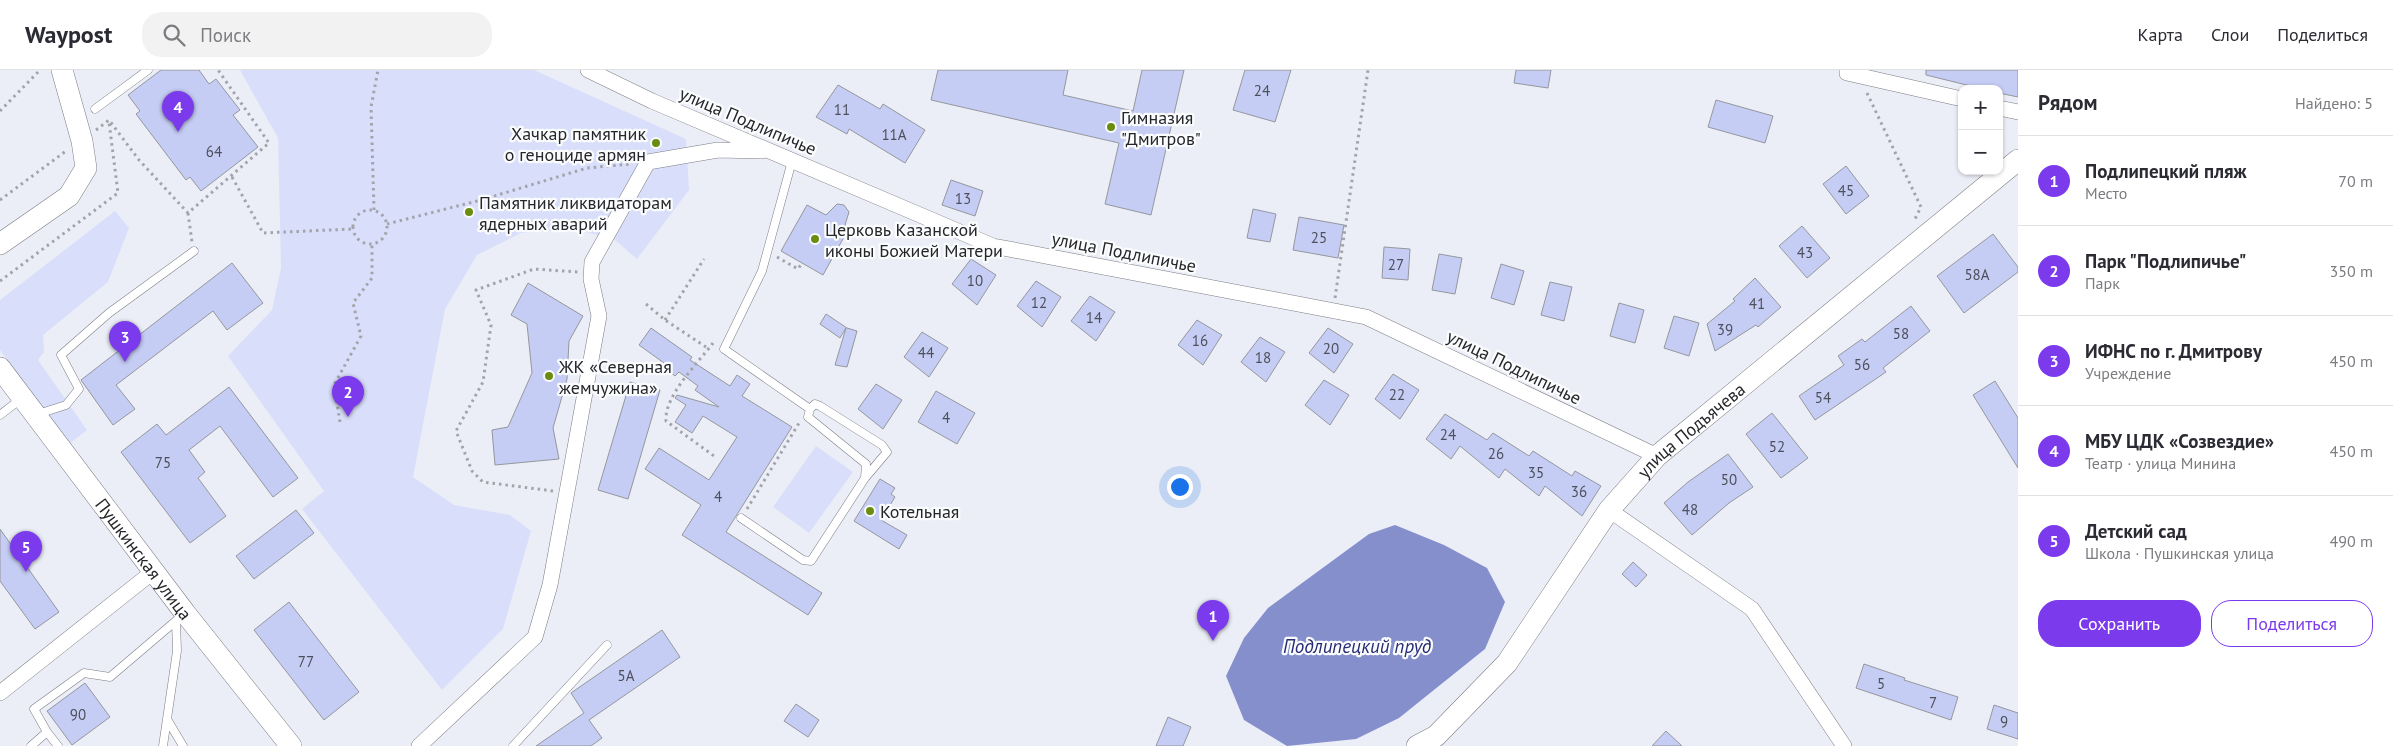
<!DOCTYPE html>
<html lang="ru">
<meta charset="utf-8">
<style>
:root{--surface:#fff;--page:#f2f2f3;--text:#2b2b33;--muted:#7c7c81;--line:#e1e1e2;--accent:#7c3aed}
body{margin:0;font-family:"PT Sans",sans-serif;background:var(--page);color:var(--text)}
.controls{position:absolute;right:15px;top:15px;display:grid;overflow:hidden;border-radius:10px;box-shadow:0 1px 4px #0004}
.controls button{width:45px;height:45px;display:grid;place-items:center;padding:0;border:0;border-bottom:1px solid var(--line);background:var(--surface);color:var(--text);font:25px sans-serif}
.you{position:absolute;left:1179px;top:416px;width:18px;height:18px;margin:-12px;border:4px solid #fff;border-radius:50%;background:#1a73e8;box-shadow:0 0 0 8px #1a73e833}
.badge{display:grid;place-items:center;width:32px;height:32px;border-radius:50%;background:var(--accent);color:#fff;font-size:16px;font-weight:700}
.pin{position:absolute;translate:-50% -41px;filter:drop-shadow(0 1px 2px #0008)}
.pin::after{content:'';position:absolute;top:26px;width:18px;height:15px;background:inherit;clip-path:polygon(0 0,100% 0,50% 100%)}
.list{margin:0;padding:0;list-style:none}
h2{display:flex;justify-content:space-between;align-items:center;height:65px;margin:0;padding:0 20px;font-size:21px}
h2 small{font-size:16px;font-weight:400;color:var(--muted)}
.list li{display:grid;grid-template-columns:32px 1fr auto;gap:15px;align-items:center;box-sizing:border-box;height:90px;padding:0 20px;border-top:1px solid var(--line)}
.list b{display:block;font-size:19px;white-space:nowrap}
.list p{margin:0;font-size:16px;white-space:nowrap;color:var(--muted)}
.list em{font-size:16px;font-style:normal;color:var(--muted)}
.actions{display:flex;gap:10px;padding:15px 20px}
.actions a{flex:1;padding:11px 0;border:1px solid var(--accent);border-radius:20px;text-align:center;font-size:18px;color:var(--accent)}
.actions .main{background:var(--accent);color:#fff}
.icon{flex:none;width:28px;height:28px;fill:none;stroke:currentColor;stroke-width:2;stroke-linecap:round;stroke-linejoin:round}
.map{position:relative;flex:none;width:2018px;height:676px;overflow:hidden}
header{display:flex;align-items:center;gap:30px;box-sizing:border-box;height:70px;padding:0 25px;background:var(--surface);border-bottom:1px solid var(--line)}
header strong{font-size:24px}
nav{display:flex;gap:28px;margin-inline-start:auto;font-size:18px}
.search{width:350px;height:45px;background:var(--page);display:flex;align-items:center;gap:12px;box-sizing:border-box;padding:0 18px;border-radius:20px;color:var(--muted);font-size:19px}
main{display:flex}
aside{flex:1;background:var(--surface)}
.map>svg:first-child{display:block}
.green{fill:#d9dffa}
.water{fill:#848fcc}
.building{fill:#c5cdf4;stroke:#95979e}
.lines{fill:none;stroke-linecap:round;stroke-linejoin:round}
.lane-casing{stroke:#7c7d85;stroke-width:9}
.street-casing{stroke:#7c7d85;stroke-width:16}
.secondary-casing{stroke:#7c7d85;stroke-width:22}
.path{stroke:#a3a4ab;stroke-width:3;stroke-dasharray:2.5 4;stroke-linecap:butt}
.lane{stroke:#fff;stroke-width:8}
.street{stroke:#fff;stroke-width:15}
.secondary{stroke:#fff;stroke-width:21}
.poi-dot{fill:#6a8c11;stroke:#fbfcfd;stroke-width:2}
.labels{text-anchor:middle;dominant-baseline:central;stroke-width:4.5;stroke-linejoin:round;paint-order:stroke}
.number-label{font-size:15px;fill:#4d505c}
.poi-label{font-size:18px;fill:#252629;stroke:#fbfcfd;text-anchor:start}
.street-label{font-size:18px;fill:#252629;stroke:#fbfcfd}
.water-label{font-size:19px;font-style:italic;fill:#272b73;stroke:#fbfcfd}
</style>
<header>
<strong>Waypost</strong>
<div class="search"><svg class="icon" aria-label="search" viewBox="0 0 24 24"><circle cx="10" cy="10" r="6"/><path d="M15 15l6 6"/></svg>Поиск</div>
<nav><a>Карта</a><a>Слои</a><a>Поделиться</a></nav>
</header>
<main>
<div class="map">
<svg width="2018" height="676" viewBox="0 0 2018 676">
<rect width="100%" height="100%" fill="#eceef7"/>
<path class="green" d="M 240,0 L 534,0 L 686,69 L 689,120 L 637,189 L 615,170 L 574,159 L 521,163 L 477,185 L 445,239 L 413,407 L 454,435 L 510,445 L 531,461 L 503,559 L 442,620 L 302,439 L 324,421 L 228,286 L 272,240 L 281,198 L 278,68 Z
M 115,141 L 129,158 L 108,212 L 43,265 L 44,282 L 38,290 L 87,360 L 69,374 L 0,280 L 0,230 Z
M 816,376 L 853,402 L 809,463 L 773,437 Z"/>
<path class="water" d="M 1395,455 L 1444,475 L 1487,498 L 1505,532 L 1485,579 L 1399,648 L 1356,669 L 1287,676 L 1244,650 L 1226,606 L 1244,568 L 1268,538 L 1369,464 Z"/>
<path class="building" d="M 161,0 L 199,0 L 209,14 L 216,9 L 240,40 L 233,45 L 258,77 L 201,121 L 190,107 L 186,110 L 136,44 L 140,41 L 128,25 Z
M 938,0 L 1068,0 L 1063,25 L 1133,41 L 1142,0 L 1184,0 L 1151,145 L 1105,134 L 1119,73 L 931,30 Z
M 1245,0 L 1291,0 L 1275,52 L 1233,40 Z
M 1516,0 L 1551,0 L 1548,18 L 1514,13 Z
M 1926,0 L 2018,0 L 2018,27 L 1999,23 L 1999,19 L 1983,19 L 1926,5 Z
M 838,15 L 880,39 L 883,34 L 925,60 L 905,93 L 849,59 L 847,64 L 816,47 Z
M 1716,30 L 1773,46 L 1765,73 L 1708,57 Z
M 1846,96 L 1869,126 L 1846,144 L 1823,114 Z
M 951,110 L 983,121 L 975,146 L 942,135 Z
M 837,134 L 844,135 L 849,142 L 845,155 L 849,158 L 823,205 L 781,181 L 807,135 L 826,145 Z
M 1253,139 L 1276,144 L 1270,172 L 1247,168 Z
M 1299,147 L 1344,155 L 1338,188 L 1293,180 Z
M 1802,156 L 1830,188 L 1807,208 L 1779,176 Z
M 1993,164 L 2018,197 L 2018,202 L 1964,243 L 1937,206 Z
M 1384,177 L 1410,179 L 1408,210 L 1382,208 Z
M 1439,184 L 1462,188 L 1455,224 L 1432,220 Z
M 971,189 L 996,205 L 977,235 L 952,214 Z
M 232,193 L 263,233 L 227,260 L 213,241 L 116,315 L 135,339 L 113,355 L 81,310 Z
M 1501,194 L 1524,201 L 1514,235 L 1491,228 Z
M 1755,208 L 1781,237 L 1758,257 L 1756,255 L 1715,281 L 1707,254 L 1735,231 L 1733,229 Z
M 1036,211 L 1061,227 L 1042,257 L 1017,236 Z
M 1550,212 L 1572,217 L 1564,251 L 1541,245 Z
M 528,213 L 583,246 L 569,271 L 567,309 L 553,358 L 559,389 L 495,395 L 492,360 L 508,357 L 532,303 L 527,254 L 511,245 Z
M 1090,226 L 1115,242 L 1096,271 L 1071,251 Z
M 1619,233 L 1644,240 L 1635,273 L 1610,266 Z
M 1911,236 L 1930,261 L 1883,298 L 1886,302 L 1815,350 L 1799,326 L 1844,295 L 1838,286 L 1862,269 L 1865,272 Z
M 826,244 L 847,258 L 857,261 L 847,297 L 835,295 L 846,258 L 840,268 L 820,254 Z
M 1674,246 L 1699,253 L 1689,286 L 1664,278 Z
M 1197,250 L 1222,265 L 1203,295 L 1178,275 Z
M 651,258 L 692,287 L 690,290 L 730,316 L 737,305 L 750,314 L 742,326 L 792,357 L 726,462 L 822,523 L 808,545 L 682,465 L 701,435 L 645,399 L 659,378 L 709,410 L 737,367 L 703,346 L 692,363 L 675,352 L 686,335 L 675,328 L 677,325 L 719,337 L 695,320 L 698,316 L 679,302 L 675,306 L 662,296 L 664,293 L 639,275 Z
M 1328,258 L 1353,274 L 1334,303 L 1309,283 Z
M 922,262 L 948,278 L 929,307 L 904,287 Z
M 1260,267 L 1285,282 L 1266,312 L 1241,292 Z
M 1393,304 L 1419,320 L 1400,349 L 1375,329 Z
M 1324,310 L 1349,325 L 1330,355 L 1305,335 Z
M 1995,311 L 2018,348 L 2018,398 L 1973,325 Z
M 630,312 L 660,320 L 628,429 L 598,420 Z
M 876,314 L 902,330 L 883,359 L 858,339 Z
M 229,317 L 298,408 L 273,427 L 220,356 L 189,380 L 205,402 L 198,408 L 226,446 L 190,473 L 121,382 L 157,354 L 166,365 Z
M 936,321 L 975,343 L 957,374 L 918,352 Z
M 1772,343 L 1808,388 L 1781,408 L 1746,364 Z
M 1445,344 L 1487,370 L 1493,363 L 1529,386 L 1533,381 L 1572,406 L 1575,401 L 1601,416 L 1582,446 L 1545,416 L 1539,426 L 1505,399 L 1499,408 L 1460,376 L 1451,389 L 1426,369 Z
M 1728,384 L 1753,417 L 1729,433 L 1692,465 L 1664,433 L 1688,412 Z
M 880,409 L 895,418 L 891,424 L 895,427 L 881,450 L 907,465 L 899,479 L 854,451 Z
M 296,440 L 314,463 L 254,509 L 236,486 Z
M 0,459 L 59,542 L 35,559 L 0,511 Z
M 1633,492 L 1647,505 L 1636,517 L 1622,504 Z
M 289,532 L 359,622 L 324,650 L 254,560 Z
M 662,560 L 680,587 L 589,650 L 602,668 L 591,676 L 536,676 L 584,643 L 571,623 Z
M 1864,594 L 1905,608 L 1904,610 L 1958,627 L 1951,650 L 1856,618 Z
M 85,613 L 110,647 L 72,675 L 47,641 Z
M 796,634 L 819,650 L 808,667 L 784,651 Z
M 1994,635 L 2018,643 L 2018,669 L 1987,659 Z
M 1168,647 L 1191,657 L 1183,676 L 1156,676 Z
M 1666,661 L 1682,676 L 1652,676 Z"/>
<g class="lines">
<defs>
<path id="lane" d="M 95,39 L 148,0
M 792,91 L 762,201 L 724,279 L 810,339 L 808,347 L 866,394 L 865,408
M 38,344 L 66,335 L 79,319 L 61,285 L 109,243 L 194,181
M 0,345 L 22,328
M 741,448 L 803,490 L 811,491 L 865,408 L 887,382 L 882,375 L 820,336 L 815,334 L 810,339
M 167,649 L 183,676
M 31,676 L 47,662
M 58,676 L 47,662 L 34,639 L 84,603 L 110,607 L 184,544
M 163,676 L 177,581 L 176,551
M 513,676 L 607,575"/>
<path id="street" d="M 588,0 L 652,31 L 993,176 L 1366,247 L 1657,386
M 1847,0 L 1847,3 L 1962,29
M 1999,38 L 2018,42
M 1609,440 L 1752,539 L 1844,676
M 0,623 L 154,501
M 419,676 L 535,567 L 550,515 L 599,246 L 591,209 L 592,192 L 648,92 L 718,80 L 762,81"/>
<g id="secondary">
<path d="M 0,174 L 69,126 L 86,98 L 82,71 L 62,0"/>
<path id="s1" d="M 0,298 L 185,543 L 291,676"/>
<path id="s2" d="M 1417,676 L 1436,666 L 1507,593 L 1609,440 L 1657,386 L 2018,90"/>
</g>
</defs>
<use href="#lane" class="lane-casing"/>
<use href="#street" class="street-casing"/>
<use href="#secondary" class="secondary-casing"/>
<path class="path" d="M 1867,23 L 1921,137 L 1914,151
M 0,41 L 40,0
M 96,60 L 109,50 L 139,90 L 188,143 L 269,73 L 218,0
M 232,107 L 263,163 L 352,159
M 0,130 L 66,81
M353 157a17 17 0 1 1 34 0a17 17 0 1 1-34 0Z
M 374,140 L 371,37 L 378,0
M 188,143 L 192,172
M 387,154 L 481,130 L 587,98 L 631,94
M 777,187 L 798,199 L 802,193
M 0,211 L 118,123 L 109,52
M 1335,228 L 1368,0
M 646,234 L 665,250 L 709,279
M 665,250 L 704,189
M 713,273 C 698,293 664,326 666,351 L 714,386
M 340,352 L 334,315 L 361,266 L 353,233 L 372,208 L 372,174
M 553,421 L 483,412 L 472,401 L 456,361 L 483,312 L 491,255 L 476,220 L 534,199 L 578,202
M 747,439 L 799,353"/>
<use href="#lane" class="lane"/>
<use href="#street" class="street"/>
<use href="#secondary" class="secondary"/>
</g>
<g class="poi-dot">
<circle cx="1111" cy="57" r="5"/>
<circle cx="656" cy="73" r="5"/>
<circle cx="469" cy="142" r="5"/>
<circle cx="815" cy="169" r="5"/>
<circle cx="549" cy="306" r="5"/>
<circle cx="870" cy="441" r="5"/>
</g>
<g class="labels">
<g class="number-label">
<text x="1262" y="20">24</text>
<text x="842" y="39">11</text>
<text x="894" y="64">11А</text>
<text x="214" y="81">64</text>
<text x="1846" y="120">45</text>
<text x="963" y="128">13</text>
<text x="1319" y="167">25</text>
<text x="1805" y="182">43</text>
<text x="1396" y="194">27</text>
<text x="1977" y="204">58А</text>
<text x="975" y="210">10</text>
<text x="1039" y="232">12</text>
<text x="1757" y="233">41</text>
<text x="1094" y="247">14</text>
<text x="1725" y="259">39</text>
<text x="1901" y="263">58</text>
<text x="1200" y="270">16</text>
<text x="1331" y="278">20</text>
<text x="926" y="282">44</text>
<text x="1263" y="287">18</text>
<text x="1862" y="294">56</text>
<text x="1397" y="324">22</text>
<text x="1823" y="327">54</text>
<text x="946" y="347">4</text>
<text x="1448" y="364">24</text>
<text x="1777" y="376">52</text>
<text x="1496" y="383">26</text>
<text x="163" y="392">75</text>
<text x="1536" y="402">35</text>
<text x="1729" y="409">50</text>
<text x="1579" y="421">36</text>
<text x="718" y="426">4</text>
<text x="1690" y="439">48</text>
<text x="306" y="591">77</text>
<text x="626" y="605">5А</text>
<text x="1881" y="613">5</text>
<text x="1933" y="632">7</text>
<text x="78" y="644">90</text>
<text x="2004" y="651">9</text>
</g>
<g class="poi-label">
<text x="1121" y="47">Гимназия<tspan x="1121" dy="21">"Дмитров"</tspan></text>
<text x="646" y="63" text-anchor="end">Хачкар памятник<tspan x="646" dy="21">о геноциде армян</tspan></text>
<text x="479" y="132">Памятник ликвидаторам<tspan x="479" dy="21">ядерных аварий</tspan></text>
<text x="825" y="159">Церковь Казанской<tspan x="825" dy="21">иконы Божией Матери</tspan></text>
<text x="559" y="296">ЖК «Северная<tspan x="559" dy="21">жемчужина»</tspan></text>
<text x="880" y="441">Котельная</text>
</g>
<g class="street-label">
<text transform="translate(748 51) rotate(23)">улица Подлипичье</text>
<text transform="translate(1124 182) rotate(11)">улица Подлипичье</text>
<text transform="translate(1514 297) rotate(26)">улица Подлипичье</text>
<text stroke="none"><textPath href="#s2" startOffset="422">улица Подъячева</textPath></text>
<text stroke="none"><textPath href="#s1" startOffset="239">Пушкинская улица</textPath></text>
</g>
<g class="water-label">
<text x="1357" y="576">Подлипецкий пруд</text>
</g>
</g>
</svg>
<div class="controls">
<button>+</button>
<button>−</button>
</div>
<div class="you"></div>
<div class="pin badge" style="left:1213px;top:571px">1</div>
<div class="pin badge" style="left:348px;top:347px">2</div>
<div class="pin badge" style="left:125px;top:292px">3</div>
<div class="pin badge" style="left:178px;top:62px">4</div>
<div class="pin badge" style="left:26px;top:502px">5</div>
</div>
<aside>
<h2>Рядом<small>Найдено: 5</small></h2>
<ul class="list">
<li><span class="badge">1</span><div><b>Подлипецкий пляж</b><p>Место</p></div><em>70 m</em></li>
<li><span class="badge">2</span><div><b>Парк &quot;Подлипичье&quot;</b><p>Парк</p></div><em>350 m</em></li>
<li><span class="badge">3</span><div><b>ИФНС по г. Дмитрову</b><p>Учреждение</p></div><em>450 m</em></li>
<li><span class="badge">4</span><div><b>МБУ ЦДК «Созвездие»</b><p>Театр · улица Минина</p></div><em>450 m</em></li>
<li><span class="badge">5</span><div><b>Детский сад</b><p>Школа · Пушкинская улица</p></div><em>490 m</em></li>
</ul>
<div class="actions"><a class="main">Сохранить</a><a>Поделиться</a></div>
</aside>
</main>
